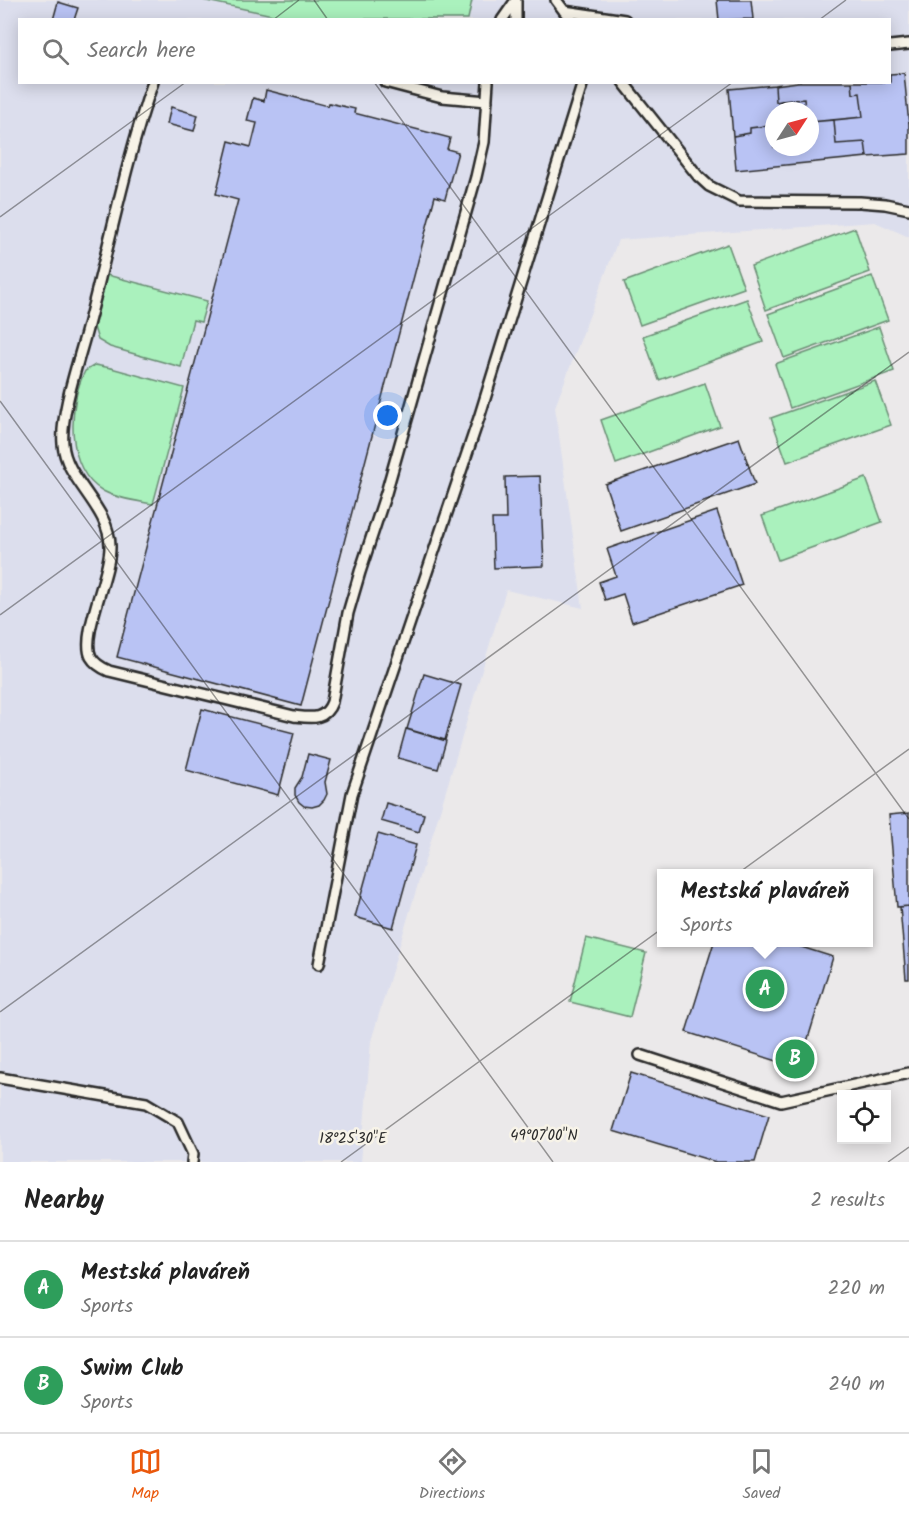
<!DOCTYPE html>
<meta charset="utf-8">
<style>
:root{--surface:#fff;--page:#f2f2f2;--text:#222;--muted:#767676;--line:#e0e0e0;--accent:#ea580c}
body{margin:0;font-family:Kalam,sans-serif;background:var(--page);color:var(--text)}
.controls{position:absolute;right:18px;bottom:18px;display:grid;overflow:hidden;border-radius:0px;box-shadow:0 3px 15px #0003}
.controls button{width:54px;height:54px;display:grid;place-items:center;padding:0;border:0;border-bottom:2px solid var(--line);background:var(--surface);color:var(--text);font:30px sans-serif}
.compass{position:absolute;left:765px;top:102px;width:54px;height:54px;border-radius:50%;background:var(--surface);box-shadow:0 3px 15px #0003;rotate:54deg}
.you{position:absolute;left:388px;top:416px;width:21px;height:21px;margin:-15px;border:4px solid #fff;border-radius:50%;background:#1a73e8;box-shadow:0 0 0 9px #1a73e833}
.badge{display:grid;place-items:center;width:39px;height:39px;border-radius:50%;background:var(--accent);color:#fff;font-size:20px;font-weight:700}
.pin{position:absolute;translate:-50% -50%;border:3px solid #fff;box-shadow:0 2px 6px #0006}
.popup{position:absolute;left:657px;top:869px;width:216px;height:78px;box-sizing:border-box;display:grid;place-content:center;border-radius:0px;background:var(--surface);filter:drop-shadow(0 2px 4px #0005);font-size:20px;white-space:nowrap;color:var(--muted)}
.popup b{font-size:22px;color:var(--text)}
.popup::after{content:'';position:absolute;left:50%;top:100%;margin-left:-12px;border:12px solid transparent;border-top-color:var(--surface)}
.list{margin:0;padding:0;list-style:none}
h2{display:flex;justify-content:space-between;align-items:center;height:78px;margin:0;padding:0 24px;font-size:26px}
h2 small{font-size:20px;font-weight:400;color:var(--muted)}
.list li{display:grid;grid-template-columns:39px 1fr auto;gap:18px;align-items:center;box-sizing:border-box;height:96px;padding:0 24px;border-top:2px solid var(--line)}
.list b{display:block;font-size:22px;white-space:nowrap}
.list p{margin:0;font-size:20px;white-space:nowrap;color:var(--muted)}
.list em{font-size:20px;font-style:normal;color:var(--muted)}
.icon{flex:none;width:33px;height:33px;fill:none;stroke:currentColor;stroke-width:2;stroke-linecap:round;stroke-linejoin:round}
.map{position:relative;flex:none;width:909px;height:1162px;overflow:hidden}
.search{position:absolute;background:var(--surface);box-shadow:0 3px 15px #0003;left:18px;right:18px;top:18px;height:66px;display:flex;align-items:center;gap:15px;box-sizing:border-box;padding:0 21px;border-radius:0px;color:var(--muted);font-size:22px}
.sheet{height:270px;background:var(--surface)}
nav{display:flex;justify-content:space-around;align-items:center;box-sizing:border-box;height:84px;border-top:2px solid var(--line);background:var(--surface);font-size:16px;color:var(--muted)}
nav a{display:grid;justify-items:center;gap:3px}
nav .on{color:var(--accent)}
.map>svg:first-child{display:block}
.built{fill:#dcdeed;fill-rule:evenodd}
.green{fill:#aaf1bd;stroke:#6a8e74;stroke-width:1.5}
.building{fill:#b9c3f4;stroke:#2b2b2b;stroke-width:1.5}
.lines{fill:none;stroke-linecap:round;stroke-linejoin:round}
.lane-casing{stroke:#2b2b2b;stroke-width:14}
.lane{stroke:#f7f3e8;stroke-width:9}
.ticks{fill:none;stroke:#2b2b2b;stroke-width:1.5;stroke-opacity:0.45}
.ticks-label{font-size:15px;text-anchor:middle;fill:#2b2b2b;stroke:#f7f3e8;stroke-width:5;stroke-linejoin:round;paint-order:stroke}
</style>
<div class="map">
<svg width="909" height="1162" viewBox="0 0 909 1162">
<rect width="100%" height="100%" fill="#ebe9ea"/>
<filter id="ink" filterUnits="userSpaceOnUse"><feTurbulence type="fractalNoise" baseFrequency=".0167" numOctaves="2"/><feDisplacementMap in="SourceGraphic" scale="12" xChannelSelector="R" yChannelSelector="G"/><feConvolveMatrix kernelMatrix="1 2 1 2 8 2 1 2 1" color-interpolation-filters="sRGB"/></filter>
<g filter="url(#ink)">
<path class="built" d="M 0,0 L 909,0 L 909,237 L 875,222 L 618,240 L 555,407 L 583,608 L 506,590 L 371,1041 L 361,1162 L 0,1162 ZM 20,20 L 890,20 L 890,82 L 20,82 ZM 774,111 L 810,111 L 810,147 L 774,147 Z"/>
<path class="green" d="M 202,0 L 472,0 L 468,19 L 291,19 Z
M 855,228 L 870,272 L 766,310 L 751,266 Z
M 728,244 L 744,288 L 640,325 L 624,282 Z
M 107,275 L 207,301 L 201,322 L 193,320 L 181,367 L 110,347 L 98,340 L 94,327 Z
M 872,276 L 888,320 L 784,358 L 768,314 Z
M 747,299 L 763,342 L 659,380 L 643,336 Z
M 879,327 L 894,371 L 790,408 L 775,364 Z
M 95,365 L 111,368 L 184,388 L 153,504 C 137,501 118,499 103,491 C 65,470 68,404 85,371 Z
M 875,381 L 891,425 L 787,462 L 771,418 Z
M 705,383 L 720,426 L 616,464 L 601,420 Z
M 866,478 L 882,522 L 778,560 L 762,516 Z
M 586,938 L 646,953 L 630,1017 L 570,1002 Z"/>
<path class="building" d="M 717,0 L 751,0 L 753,19 L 719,20 Z
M 58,2 L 78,8 L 74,20 L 53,20 Z
M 904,73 L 909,125 L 909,154 L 867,157 L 865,142 L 836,144 L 834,120 L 863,117 L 860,93 L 853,94 L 852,82 L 890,82 L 890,74 Z
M 798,82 L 852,82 L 853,94 L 860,93 L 863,117 L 810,122 L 810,111 L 805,111 L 804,99 L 776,102 L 775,85 Z
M 775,85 L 776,102 L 781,101 L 781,111 L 774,111 L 774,125 L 750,128 L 750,133 L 733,136 L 729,89 Z
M 266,90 L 328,106 L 329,103 L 355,109 L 354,113 L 450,138 L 447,149 L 458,152 L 445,199 L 435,196 L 301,706 L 117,657 L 238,200 L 216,194 L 229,141 L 251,147 L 257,123 L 247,121 L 253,98 L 264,101 Z
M 804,99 L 805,111 L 781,111 L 781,101 Z
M 171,107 L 198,115 L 194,131 L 167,124 Z
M 834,120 L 836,144 L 865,142 L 867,157 L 736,170 L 733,136 L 750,133 L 750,128 L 774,125 L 774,147 L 810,147 L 810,122 Z
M 739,438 L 755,484 L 621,531 L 605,484 Z
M 540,476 L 544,566 L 494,568 L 492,519 L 506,519 L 505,477 Z
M 717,511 L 742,585 L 632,622 L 623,594 L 605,600 L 599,582 L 616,576 L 607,549 Z
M 424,674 L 461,685 L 445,740 L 407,729 Z
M 202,709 L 294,733 L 278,795 L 186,770 Z
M 406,729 L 446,741 L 438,769 L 398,758 Z
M 308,754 L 331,760 L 325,782 L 327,794 L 324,800 L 319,805 L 312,807 L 304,806 L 299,802 L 295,795 L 295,788 L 302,777 Z
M 386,803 L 424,814 L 419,832 L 381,821 Z
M 909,813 L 909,906 L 897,907 L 889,815 Z
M 378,834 L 416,845 L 393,928 L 355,917 Z
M 909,906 L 909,979 L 906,979 L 900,907 Z
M 714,942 L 795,942 L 795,945 L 833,957 L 799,1068 L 686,1032 Z
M 631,1073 L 769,1115 L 755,1162 L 716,1162 L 613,1131 Z"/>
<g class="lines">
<defs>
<path id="lane" d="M 556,0 L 571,20
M 564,11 L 625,20
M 502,20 L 516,0
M 516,20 L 516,0
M 890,46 L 909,44
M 153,82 C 125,163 109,247 87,329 C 79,360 60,414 63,444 C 65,479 110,508 110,546 C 111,574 80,635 91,657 C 95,664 102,668 109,671 L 294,716 C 311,718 325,721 332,702 L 348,613 L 360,572 L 386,493 L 476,177 L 484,142 L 488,82
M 385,82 L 442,97 L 487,101
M 623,82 L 698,176 L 709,186 L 739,201 L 860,202 L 885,204 L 909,209
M 319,964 L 352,794 L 479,418 L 583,82
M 640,1055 L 781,1101 L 909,1073
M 0,1078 L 146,1103 L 178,1122 L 193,1154 L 192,1162"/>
</defs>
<use href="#lane" class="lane-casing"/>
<use href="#lane" class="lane"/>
</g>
</g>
<path class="ticks" d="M 314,0 L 328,20M 273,20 L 299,0M 819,20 L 846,0M 374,82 L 909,819M 0,217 L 186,82M 0,401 L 553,1162M 0,615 L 733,82M 0,1012 L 909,352M 341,1162 L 909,749M 888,1162 L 909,1147"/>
<g class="ticks-label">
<text x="544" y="1140">49°07'00"N</text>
<text x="353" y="1143">18°25'30"E</text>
</g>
</svg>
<div class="controls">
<button><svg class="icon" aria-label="locate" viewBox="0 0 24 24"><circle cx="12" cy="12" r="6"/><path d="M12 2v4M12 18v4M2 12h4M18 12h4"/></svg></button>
</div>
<svg class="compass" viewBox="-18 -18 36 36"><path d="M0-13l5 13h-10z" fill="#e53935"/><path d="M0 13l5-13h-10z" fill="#767676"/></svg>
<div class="you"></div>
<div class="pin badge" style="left:765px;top:989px;background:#2e9e5b">A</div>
<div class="popup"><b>Mestská plaváreň</b>Sports</div>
<div class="pin badge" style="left:795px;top:1059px;background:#2e9e5b">B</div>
<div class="search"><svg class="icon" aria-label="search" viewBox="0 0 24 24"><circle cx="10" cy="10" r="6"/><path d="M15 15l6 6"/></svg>Search here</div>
</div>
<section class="sheet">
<h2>Nearby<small>2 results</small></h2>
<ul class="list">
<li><span class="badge" style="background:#2e9e5b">A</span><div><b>Mestská plaváreň</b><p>Sports</p></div><em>220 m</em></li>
<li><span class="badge" style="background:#2e9e5b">B</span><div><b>Swim Club</b><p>Sports</p></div><em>240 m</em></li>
</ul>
</section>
<nav>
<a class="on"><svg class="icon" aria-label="map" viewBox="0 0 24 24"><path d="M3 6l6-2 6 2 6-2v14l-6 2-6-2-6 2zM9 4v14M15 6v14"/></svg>Map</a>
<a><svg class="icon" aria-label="directions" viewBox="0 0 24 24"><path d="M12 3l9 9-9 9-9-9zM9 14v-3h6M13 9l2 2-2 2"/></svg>Directions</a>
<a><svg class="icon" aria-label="saved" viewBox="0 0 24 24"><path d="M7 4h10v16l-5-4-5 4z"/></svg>Saved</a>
</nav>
